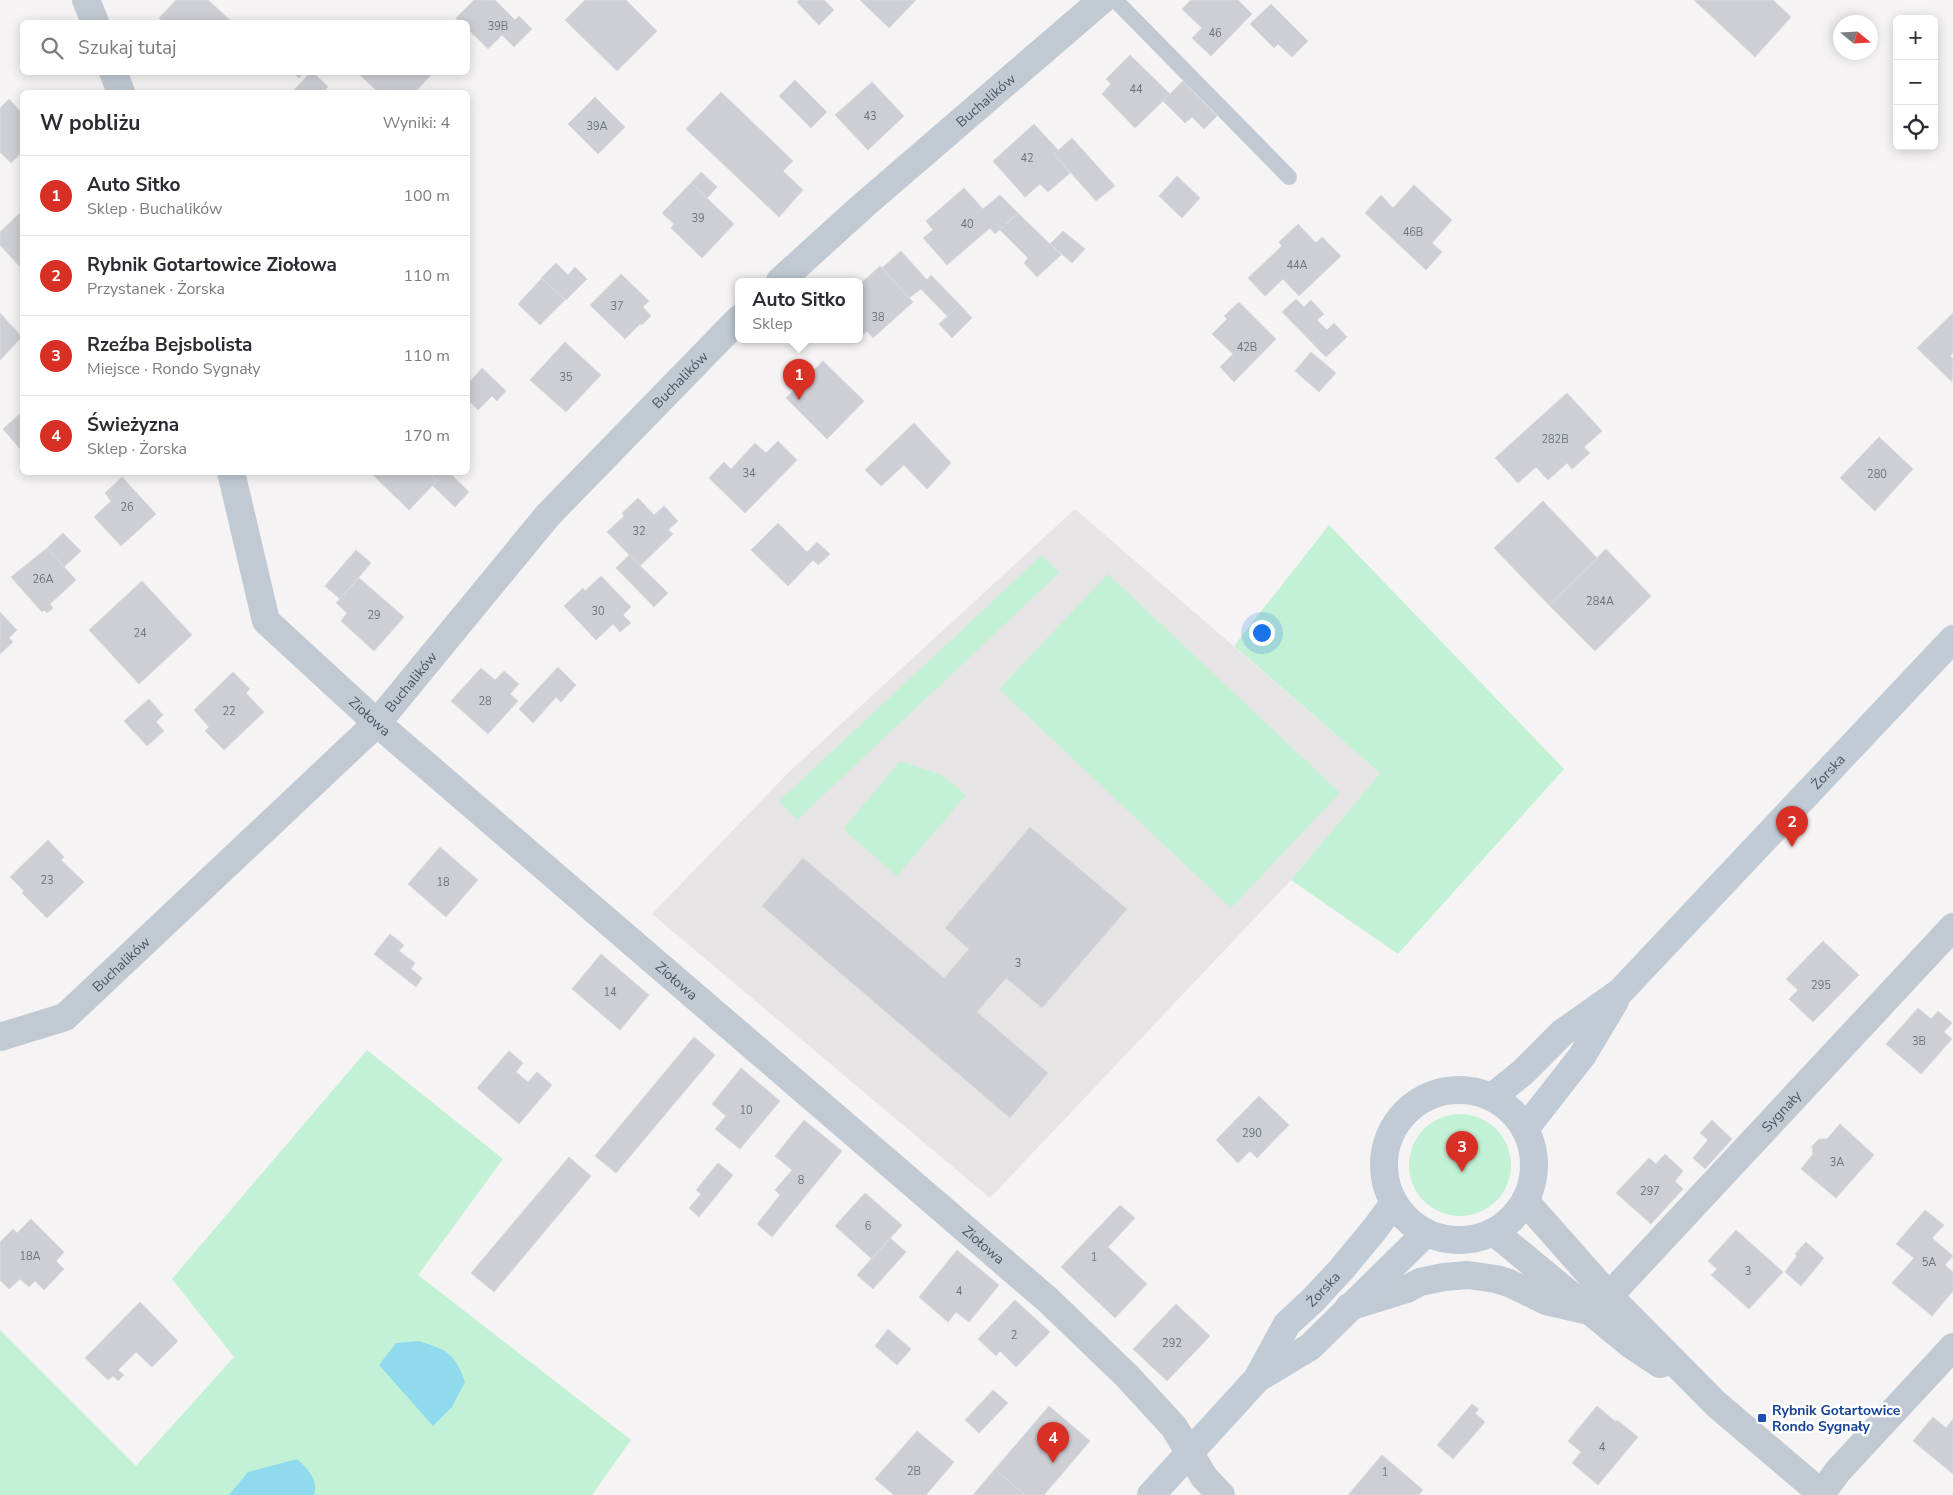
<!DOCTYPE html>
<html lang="pl">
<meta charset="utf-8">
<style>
:root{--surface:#fff;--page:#f2f2f3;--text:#2b2b33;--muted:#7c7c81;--line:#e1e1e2;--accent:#d93025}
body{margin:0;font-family:"Nunito Sans",sans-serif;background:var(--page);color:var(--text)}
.controls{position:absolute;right:15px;top:15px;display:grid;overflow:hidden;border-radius:8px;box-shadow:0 2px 12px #0003}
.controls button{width:45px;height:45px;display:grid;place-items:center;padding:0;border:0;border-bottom:1px solid var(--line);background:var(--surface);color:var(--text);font:25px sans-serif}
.compass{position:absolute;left:1833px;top:15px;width:45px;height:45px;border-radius:50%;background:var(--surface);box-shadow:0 2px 12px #0003;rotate:108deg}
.you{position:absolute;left:1261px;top:632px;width:18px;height:18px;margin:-12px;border:4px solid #fff;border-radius:50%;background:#1a73e8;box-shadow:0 0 0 8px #1a73e833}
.badge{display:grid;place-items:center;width:32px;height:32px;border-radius:50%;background:var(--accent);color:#fff;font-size:16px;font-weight:700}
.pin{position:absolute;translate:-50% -41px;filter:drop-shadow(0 1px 2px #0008)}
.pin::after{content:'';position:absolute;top:26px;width:18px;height:15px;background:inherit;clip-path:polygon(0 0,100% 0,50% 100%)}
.popup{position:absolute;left:735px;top:278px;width:128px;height:65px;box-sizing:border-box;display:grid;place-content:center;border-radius:8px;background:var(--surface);filter:drop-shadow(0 1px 4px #0005);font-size:16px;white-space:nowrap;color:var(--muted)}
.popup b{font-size:19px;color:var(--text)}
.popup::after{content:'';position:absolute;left:50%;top:100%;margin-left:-10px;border:10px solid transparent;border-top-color:var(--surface)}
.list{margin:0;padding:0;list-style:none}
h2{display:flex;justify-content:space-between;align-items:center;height:65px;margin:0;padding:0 20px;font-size:21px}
h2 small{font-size:16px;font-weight:400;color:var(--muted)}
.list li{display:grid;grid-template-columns:32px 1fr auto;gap:15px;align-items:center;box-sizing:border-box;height:80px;padding:0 20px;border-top:1px solid var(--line)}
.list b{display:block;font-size:19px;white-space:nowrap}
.list p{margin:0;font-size:16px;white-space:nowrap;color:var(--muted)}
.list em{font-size:16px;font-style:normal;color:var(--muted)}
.icon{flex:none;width:28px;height:28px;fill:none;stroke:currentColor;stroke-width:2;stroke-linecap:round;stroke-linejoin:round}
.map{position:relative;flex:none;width:1953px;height:1495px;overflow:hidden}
.search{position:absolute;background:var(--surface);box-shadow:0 2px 12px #0003;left:20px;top:20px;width:450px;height:55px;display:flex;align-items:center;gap:12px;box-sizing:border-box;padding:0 18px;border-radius:8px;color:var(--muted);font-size:19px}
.panel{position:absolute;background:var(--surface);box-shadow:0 2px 12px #0003;left:20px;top:90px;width:450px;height:385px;border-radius:8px}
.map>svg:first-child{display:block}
.education{fill:#e6e4e5}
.green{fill:#c3f1d5}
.water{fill:#90daee}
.building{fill:#cdcfd5;stroke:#d7d9de}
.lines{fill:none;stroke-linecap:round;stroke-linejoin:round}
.service{stroke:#c1cad2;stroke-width:16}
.minor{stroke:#c1cad2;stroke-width:28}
.secondary{stroke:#c1cbd6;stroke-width:28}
.transit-dot{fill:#1a4fb4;stroke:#fff;stroke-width:2}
.labels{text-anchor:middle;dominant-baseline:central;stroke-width:5;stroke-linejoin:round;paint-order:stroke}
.number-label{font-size:11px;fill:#6b747e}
.street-label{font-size:14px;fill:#4a5661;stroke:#fff}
.transit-label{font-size:14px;font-weight:bold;fill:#164399;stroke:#fff;text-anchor:start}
</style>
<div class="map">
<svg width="1953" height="1495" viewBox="0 0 1953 1495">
<rect width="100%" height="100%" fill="#f5f3f3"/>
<path class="education" d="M 1075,509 L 1380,773 L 1291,880 L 990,1198 L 652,914 L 790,771 Z"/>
<path class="green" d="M 1329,525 L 1564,769 L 1398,954 L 1291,880 L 1380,773 L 1234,646 Z
M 1042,555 L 1059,573 L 797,820 L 779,801 Z
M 1108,574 L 1340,793 L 1231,908 L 999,689 Z
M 900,761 L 942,775 L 966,795 L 897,876 L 843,829 Z
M 367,1050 L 503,1159 L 418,1275 L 631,1440 L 592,1495 L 0,1495 L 0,1330 L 136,1466 L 234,1357 L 172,1279 Z
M1409 1165a51 51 0 1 1 102 0a51 51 0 1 1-102 0Z"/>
<path class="water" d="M 419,1341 C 447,1350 455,1353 465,1382 L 452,1407 L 433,1426 L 379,1365 L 396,1343 Z
M 297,1459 C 307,1468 319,1480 314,1495 L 229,1495 L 248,1472 Z"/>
<path class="building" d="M 176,0 L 208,0 L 232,22 L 164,22 L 159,18 Z
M 474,0 L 495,0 L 515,20 L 519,16 L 532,29 L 514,47 L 502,35 L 488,49 L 468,29 L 468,22 L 461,22 L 456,18 Z
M 585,0 L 626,0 L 657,31 L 617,71 L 565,20 Z
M 799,0 L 824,0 L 834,10 L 819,25 L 797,2 Z
M 860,0 L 916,0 L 889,28 Z
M 1191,0 L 1238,0 L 1252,14 L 1211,56 L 1192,38 L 1202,28 L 1182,9 Z
M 1694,0 L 1773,0 L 1791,17 L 1755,57 Z
M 1271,4 L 1308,41 L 1292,57 L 1278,44 L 1274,48 L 1250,24 Z
M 1130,55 L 1170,94 L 1135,128 L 1102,94 L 1111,84 L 1106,79 Z
M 293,72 L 304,72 L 299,78 Z
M 311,72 L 313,72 L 328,87 L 323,92 L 292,92 Z
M 357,72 L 428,72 L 431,75 L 415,92 L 391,92 L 387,89 L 384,92 L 378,92 Z
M 795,80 L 827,112 L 811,128 L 779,96 Z
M 1183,81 L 1217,116 L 1204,129 L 1192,117 L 1185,123 L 1163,101 Z
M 872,82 L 904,116 L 868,150 L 835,115 Z
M 721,92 L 793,161 L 783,171 L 803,190 L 779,217 L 686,129 Z
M 595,97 L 625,127 L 598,154 L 568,124 Z
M 9,99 L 22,113 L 22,152 L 11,163 L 0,152 L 0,108 Z
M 1034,124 L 1058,150 L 1054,154 L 1070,173 L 1048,192 L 1040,184 L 1025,197 L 993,161 Z
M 1072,138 L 1115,186 L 1096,201 L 1054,154 Z
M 701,172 L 717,187 L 707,198 L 691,183 Z
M 1177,176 L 1200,198 L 1182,218 L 1159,196 Z
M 691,183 L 734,224 L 702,258 L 671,228 L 674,224 L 662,213 Z
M 1414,185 L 1452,220 L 1432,243 L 1442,252 L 1426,270 L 1365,213 L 1381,195 L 1393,208 Z
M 964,188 L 983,209 L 1000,195 L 1018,213 L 995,234 L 990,228 L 947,265 L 923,238 L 933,230 L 926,221 Z
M 22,211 L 22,267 L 21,268 L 0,245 L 0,232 Z
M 1018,213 L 1061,255 L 1037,277 L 1024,263 L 1028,258 L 1000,230 Z
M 1298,224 L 1316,243 L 1322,237 L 1341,256 L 1299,296 L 1283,279 L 1265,296 L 1248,278 L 1282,246 L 1279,242 Z
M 1063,231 L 1085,249 L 1072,263 L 1050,244 Z
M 901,251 L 927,280 L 931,275 L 960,305 L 947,316 L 921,289 L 909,298 L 882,268 Z
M 556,263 L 568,275 L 575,267 L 587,279 L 566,300 L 541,278 Z
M 880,266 L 913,302 L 873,338 L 867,331 L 857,341 L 856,339 L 859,339 L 859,285 Z
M 621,274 L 649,301 L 643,307 L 651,316 L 642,325 L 640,324 L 625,339 L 590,305 Z
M 542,278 L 565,300 L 540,325 L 518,304 Z
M 1296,299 L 1304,307 L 1311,300 L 1324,314 L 1317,320 L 1327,330 L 1334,323 L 1347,337 L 1326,357 L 1282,312 Z
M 1239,302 L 1276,339 L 1234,382 L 1220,367 L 1233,354 L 1212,334 L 1227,319 L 1224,316 Z
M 960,305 L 972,318 L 952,338 L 939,324 Z
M 0,313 L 22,337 L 0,360 Z
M 1953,313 L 1953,352 L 1950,356 L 1953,359 L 1952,382 L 1917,348 Z
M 565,342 L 601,375 L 566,412 L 530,380 Z
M 1311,352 L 1336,373 L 1319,392 L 1295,371 Z
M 823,361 L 864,401 L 827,439 L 786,398 Z
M 482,368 L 506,391 L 497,401 L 492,396 L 478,410 L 468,400 L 468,384 Z
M 1567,393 L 1602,431 L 1584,447 L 1590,453 L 1572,469 L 1567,463 L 1548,480 L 1536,467 L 1518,483 L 1495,458 Z
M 22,412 L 22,451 L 3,429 Z
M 914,423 L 951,463 L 927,489 L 904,465 L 881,486 L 865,470 Z
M 1879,437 L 1913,469 L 1875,511 L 1840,478 Z
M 778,441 L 797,460 L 745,513 L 709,478 L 724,462 L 731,469 L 755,443 L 766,453 Z
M 375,472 L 429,472 L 437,481 L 409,510 L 373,475 Z
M 429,472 L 449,472 L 469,492 L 455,507 L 433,486 L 437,481 Z
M 122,477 L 156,514 L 121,546 L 94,517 L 111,501 L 105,493 Z
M 638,498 L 654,515 L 664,506 L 678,521 L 668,530 L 673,534 L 640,566 L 607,532 L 624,516 L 622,513 Z
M 1543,501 L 1598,559 L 1549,605 L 1494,548 Z
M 778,523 L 807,552 L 817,542 L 830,554 L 818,565 L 813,560 L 788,586 L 751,550 Z
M 63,533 L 81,551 L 64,567 L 47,548 Z
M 47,548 L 76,580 L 50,604 L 53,608 L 47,613 L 44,610 L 42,612 L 11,577 Z
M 1606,549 L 1651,596 L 1595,651 L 1549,605 Z
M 356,550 L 371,563 L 340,599 L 325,586 Z
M 629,555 L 668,593 L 654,607 L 616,568 Z
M 601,576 L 631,607 L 623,615 L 631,623 L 620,632 L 613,624 L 596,640 L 564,606 L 583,588 L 585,591 Z
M 359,578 L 404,617 L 374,651 L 341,621 L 347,613 L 336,603 Z
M 142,581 L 192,635 L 139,684 L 89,630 Z
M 0,612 L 17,630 L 9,638 L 13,642 L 0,654 Z
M 558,667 L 576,685 L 561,702 L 556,697 L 533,723 L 519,709 Z
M 481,668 L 495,680 L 504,671 L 519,684 L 510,694 L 518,701 L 488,734 L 451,701 Z
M 233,672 L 250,689 L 246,693 L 264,712 L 224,750 L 205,731 L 209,727 L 194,710 Z
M 149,699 L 163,715 L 156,722 L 164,731 L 147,746 L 124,721 Z
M 1030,827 L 1127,909 L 1042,1008 L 1006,978 L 977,1012 L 1048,1073 L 1010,1118 L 762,906 L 803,858 L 944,978 L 969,949 L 945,928 Z
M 48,840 L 64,857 L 61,860 L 84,882 L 47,918 L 22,893 L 24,891 L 10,877 Z
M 440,847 L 478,880 L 446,917 L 408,884 Z
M 390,934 L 404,945 L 399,951 L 415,963 L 411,969 L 422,978 L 416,987 L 374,954 Z
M 1823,941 L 1859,975 L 1813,1022 L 1789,999 L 1798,990 L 1786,979 Z
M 601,954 L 649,995 L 620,1030 L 572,989 Z
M 1918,1008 L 1931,1019 L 1938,1011 L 1952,1023 L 1944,1032 L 1952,1039 L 1921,1074 L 1886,1044 Z
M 694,1037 L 715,1055 L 616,1173 L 595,1156 Z
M 509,1051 L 523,1063 L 516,1072 L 528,1082 L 537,1072 L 552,1085 L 519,1124 L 477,1088 Z
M 741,1068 L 780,1101 L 740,1149 L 715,1129 L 726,1116 L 712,1104 Z
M 1259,1096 L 1289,1125 L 1257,1158 L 1250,1151 L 1238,1163 L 1216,1140 Z
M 804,1120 L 842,1151 L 772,1237 L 757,1224 L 780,1195 L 775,1190 L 792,1170 L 775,1156 Z
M 1712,1120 L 1732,1139 L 1705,1169 L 1693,1158 L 1708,1140 L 1700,1133 Z
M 1840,1124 L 1874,1155 L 1836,1198 L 1801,1169 L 1813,1154 L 1812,1146 L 1819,1139 L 1827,1139 Z
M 1665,1154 L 1683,1171 L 1675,1181 L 1683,1189 L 1651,1224 L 1616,1193 L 1649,1158 L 1656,1164 Z
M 569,1157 L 591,1176 L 494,1292 L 471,1273 Z
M 718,1163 L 733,1175 L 699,1217 L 689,1208 L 701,1194 L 696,1190 Z
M 865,1193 L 902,1225 L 872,1259 L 835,1226 Z
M 1120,1205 L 1135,1218 L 1108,1247 L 1147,1284 L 1115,1318 L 1061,1267 Z
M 1925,1210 L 1944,1225 L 1932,1238 L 1953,1256 L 1945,1265 L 1953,1272 L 1953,1291 L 1932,1316 L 1892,1283 L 1914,1258 L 1896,1244 Z
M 31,1219 L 64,1252 L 56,1261 L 64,1269 L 44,1290 L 35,1281 L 29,1287 L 20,1279 L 9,1289 L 0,1280 L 0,1242 L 13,1229 L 17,1233 Z
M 1736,1230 L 1783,1272 L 1749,1309 L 1711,1275 L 1717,1269 L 1708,1261 Z
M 890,1238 L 906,1252 L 873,1289 L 857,1275 Z
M 1806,1242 L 1824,1258 L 1801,1286 L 1785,1272 L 1797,1256 L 1795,1254 Z
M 957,1250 L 999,1285 L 969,1322 L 956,1312 L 948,1322 L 919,1297 Z
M 1015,1300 L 1050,1332 L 1016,1367 L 1000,1351 L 996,1356 L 978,1339 Z
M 140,1302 L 178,1341 L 152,1367 L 136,1352 L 118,1370 L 124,1375 L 118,1381 L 113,1376 L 108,1380 L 85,1358 Z
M 1176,1304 L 1210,1336 L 1167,1381 L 1133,1349 Z
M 888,1329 L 911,1349 L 897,1365 L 875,1346 Z
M 993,1390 L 1008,1403 L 979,1433 L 965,1420 Z
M 1472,1404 L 1479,1409 L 1475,1413 L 1485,1422 L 1453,1459 L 1437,1445 Z
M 1049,1406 L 1090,1441 L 1044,1495 L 1025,1495 L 995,1469 Z
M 1597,1406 L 1616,1422 L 1617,1420 L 1638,1437 L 1598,1485 L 1572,1463 L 1581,1452 L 1568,1441 Z
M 1933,1417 L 1946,1428 L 1953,1419 L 1953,1474 L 1913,1441 Z
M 917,1431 L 954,1462 L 926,1495 L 894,1495 L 875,1479 Z
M 1382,1455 L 1423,1490 L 1419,1495 L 1348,1495 Z
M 995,1469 L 1025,1495 L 973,1495 Z"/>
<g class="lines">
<path class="service" d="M 1115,0 L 1289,177"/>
<g class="minor">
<path d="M 86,0 L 95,22"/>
<path d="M 113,72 L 121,92"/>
<path id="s1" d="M 780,281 L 865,204 L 1102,0"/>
<path id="s2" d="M 231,472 L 266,621 L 377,723 L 1048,1300 L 1127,1376 L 1174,1427 L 1204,1477 L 1221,1495"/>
<path id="s3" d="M 0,1037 L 65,1017 L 377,723 L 548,515 L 739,319"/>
<path d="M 1525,1201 L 1609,1296 L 1716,1404 L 1823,1495"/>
<path d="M 1494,1232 L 1630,1344 L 1660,1364"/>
<path d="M 1349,1307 L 1407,1289 L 1420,1282 L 1444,1277 L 1468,1275 L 1496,1279 L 1509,1283 L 1546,1301 L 1585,1310"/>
<path id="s4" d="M 1593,1313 L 1953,927"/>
<path d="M 1821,1494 L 1838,1471 L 1953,1347"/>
</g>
<g class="secondary">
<circle cx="1459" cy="1165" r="75"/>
<path id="s5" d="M 1492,1097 L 1522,1073 L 1562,1033 L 1620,992 L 1953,639"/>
<path d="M 1525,1129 L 1582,1056 L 1615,1001"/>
<path d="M 1258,1378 L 1310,1347 L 1426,1233"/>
<path id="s6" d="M 1151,1495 L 1257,1379 L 1287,1324 L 1312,1301 L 1340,1271 L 1374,1230 L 1394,1203"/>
</g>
</g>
<rect class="transit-dot" x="1757" y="1413" width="10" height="10" rx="2.5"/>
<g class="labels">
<g class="number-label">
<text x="498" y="26">39B</text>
<text x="1215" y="33">46</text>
<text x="1136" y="89">44</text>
<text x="870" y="116">43</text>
<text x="597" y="126">39A</text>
<text x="1027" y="158">42</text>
<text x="698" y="218">39</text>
<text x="967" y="224">40</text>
<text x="1413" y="232">46B</text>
<text x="1297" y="265">44A</text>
<text x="617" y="306">37</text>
<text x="878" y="317">38</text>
<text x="1247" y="347">42B</text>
<text x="566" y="377">35</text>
<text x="1555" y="439">282B</text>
<text x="749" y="473">34</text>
<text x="1877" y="474">280</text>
<text x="127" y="507">26</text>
<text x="639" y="531">32</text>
<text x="43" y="579">26A</text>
<text x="1600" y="601">284A</text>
<text x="598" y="611">30</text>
<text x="374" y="615">29</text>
<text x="140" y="633">24</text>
<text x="485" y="701">28</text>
<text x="229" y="711">22</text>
<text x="47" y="880">23</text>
<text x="443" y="882">18</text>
<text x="1018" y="963">3</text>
<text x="1821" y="985">295</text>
<text x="610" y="992">14</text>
<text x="1919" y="1041">3B</text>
<text x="746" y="1110">10</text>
<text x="1252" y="1133">290</text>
<text x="1837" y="1162">3A</text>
<text x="801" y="1180">8</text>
<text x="1650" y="1191">297</text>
<text x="868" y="1226">6</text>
<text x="30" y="1256">18A</text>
<text x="1094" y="1257">1</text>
<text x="1929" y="1262">5A</text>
<text x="1748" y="1271">3</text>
<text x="959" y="1291">4</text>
<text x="1014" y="1335">2</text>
<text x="1172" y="1343">292</text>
<text x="1602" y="1447">4</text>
<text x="914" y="1471">2B</text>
<text x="1385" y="1472">1</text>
</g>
<g class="street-label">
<text stroke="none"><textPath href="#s1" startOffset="274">Buchalików</textPath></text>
<text stroke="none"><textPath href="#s3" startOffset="955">Buchalików</textPath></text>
<text stroke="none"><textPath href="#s3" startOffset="550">Buchalików</textPath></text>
<text stroke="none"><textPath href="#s2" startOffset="294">Ziołowa</textPath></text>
<text stroke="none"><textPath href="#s5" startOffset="469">Żorska</textPath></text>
<text stroke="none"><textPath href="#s3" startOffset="145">Buchalików</textPath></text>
<text stroke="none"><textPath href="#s2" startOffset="699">Ziołowa</textPath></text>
<text stroke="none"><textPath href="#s4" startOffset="276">Sygnały</textPath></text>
<text stroke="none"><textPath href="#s2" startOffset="1104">Ziołowa</textPath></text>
<text stroke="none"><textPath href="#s6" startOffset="270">Żorska</textPath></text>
</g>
<g class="transit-label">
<text x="1772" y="1410">Rybnik Gotartowice<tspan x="1772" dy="16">Rondo Sygnały</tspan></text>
</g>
</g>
</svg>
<div class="controls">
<button>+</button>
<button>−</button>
<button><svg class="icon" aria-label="locate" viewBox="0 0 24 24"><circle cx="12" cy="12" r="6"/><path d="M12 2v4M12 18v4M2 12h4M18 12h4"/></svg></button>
</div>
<svg class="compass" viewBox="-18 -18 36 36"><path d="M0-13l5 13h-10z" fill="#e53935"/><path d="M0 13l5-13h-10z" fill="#7c7c81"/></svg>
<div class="you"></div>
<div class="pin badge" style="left:799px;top:400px">1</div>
<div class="popup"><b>Auto Sitko</b>Sklep</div>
<div class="pin badge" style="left:1792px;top:847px">2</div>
<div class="pin badge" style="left:1462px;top:1172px">3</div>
<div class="pin badge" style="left:1053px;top:1463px">4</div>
<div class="search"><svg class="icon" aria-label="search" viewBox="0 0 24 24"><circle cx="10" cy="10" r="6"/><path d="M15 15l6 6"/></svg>Szukaj tutaj</div>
<section class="panel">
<h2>W pobliżu<small>Wyniki: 4</small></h2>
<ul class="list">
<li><span class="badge">1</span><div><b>Auto Sitko</b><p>Sklep · Buchalików</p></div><em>100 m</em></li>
<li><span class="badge">2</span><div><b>Rybnik Gotartowice Ziołowa</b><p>Przystanek · Żorska</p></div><em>110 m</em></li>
<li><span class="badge">3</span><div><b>Rzeźba Bejsbolista</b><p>Miejsce · Rondo Sygnały</p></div><em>110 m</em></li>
<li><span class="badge">4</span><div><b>Świeżyzna</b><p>Sklep · Żorska</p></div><em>170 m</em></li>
</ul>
</section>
</div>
